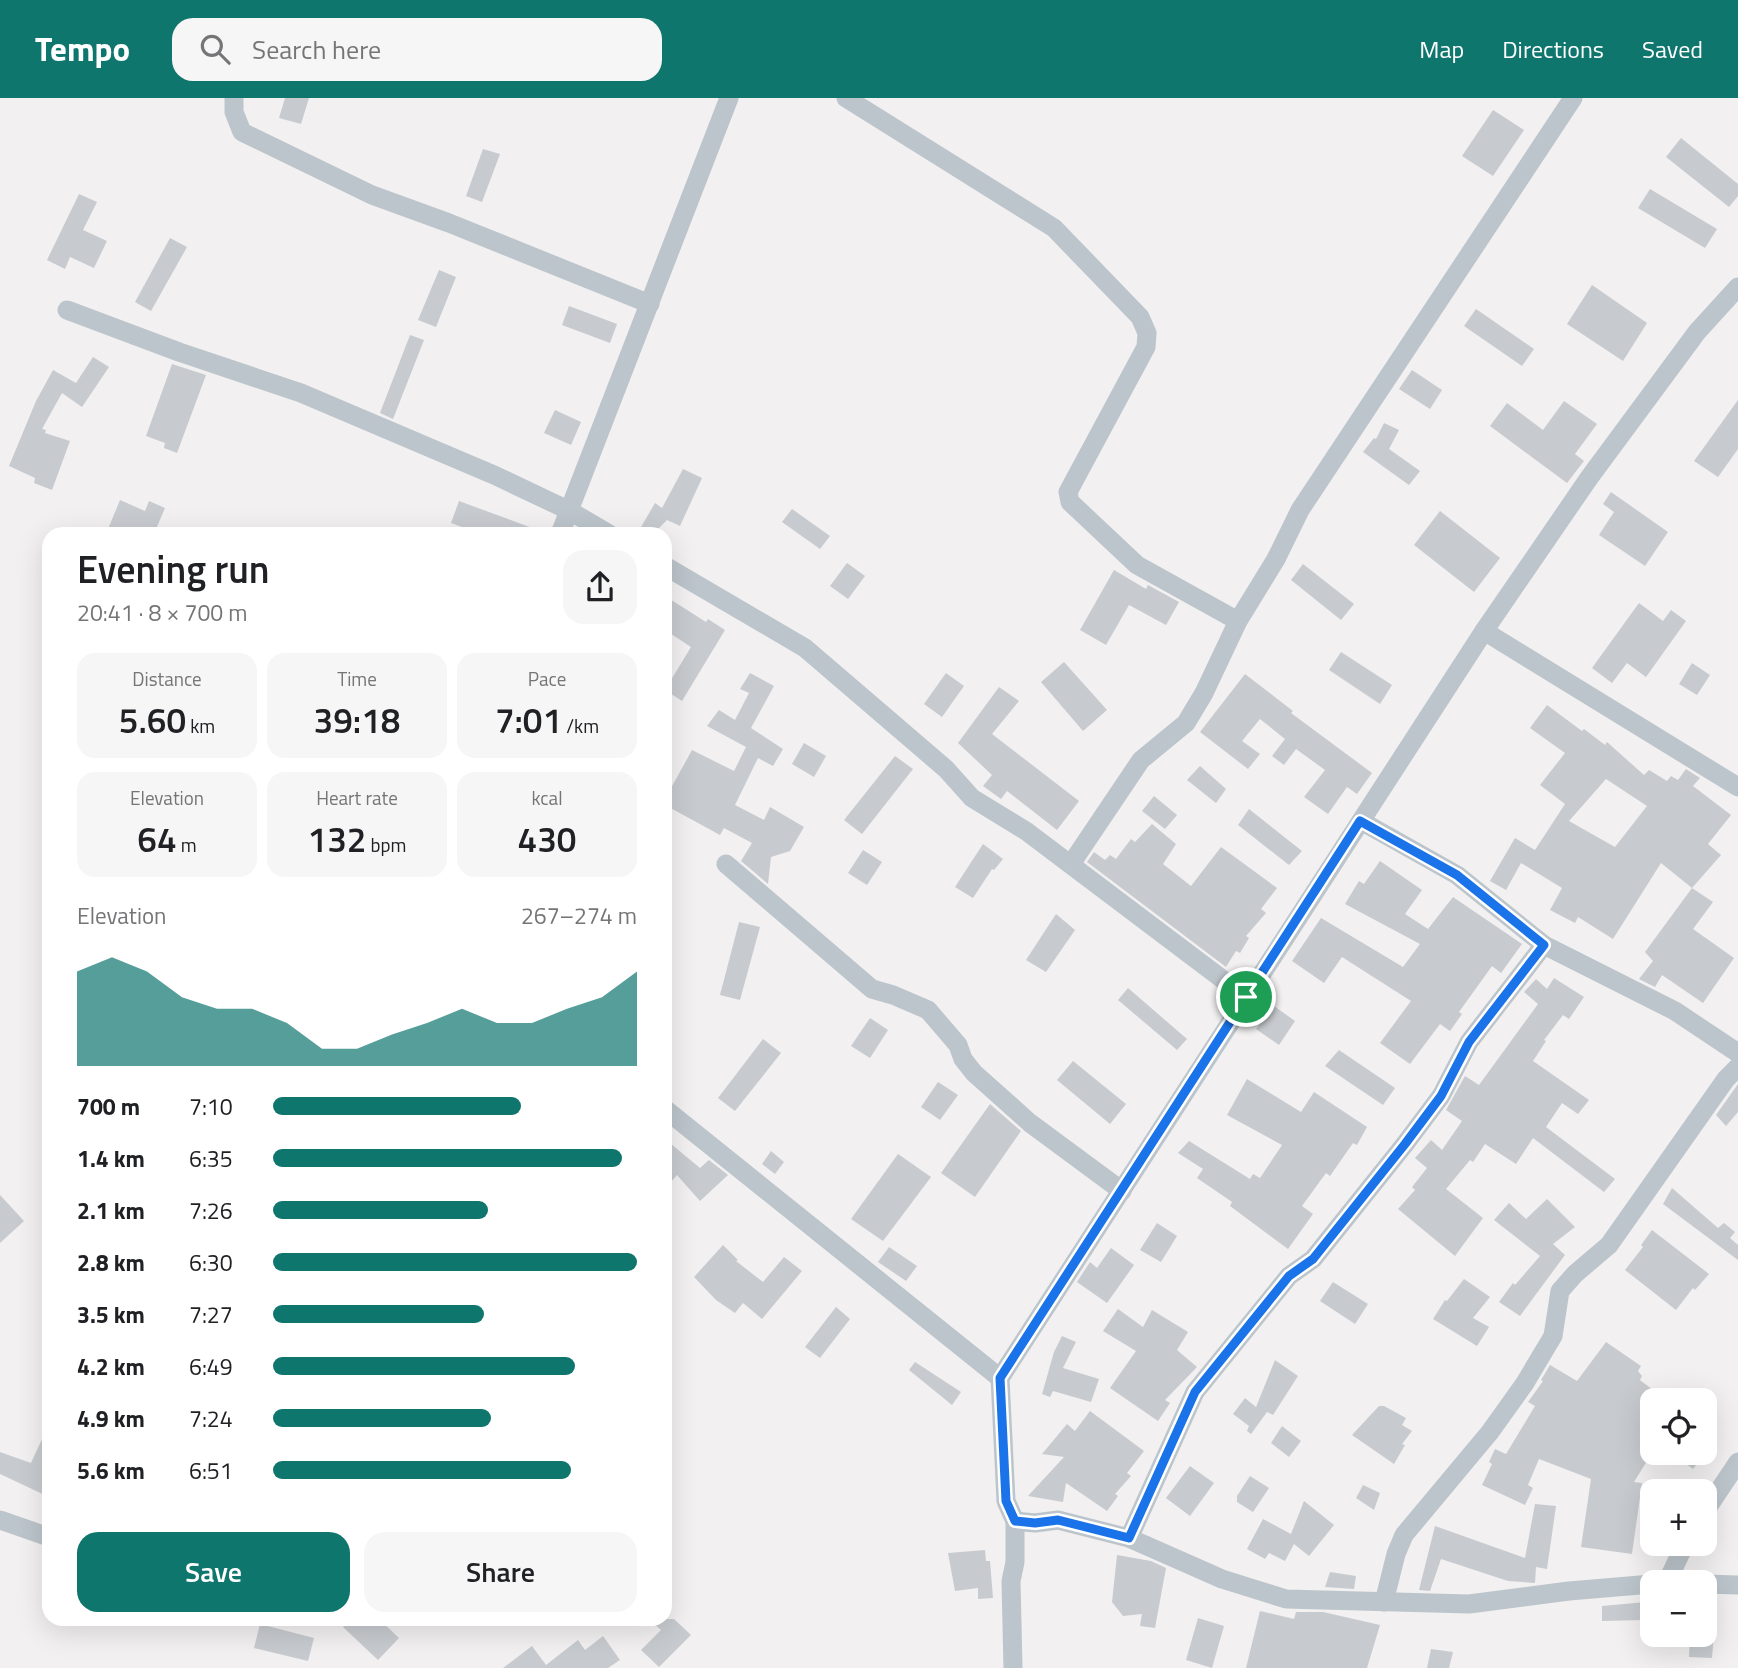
<!DOCTYPE html>
<html lang="en">
<head>
<meta charset="utf-8">
<style>
	:root { --surface:#fff; --page:#f6f6f6; --text:#202124; --muted:#757577; --accent:#0f766e }
	body { margin:0; font-family:"Titillium Web",sans-serif; background:var(--page); color:var(--text); height:100vh; display:flex; flex-direction:column; font-size:26px; white-space:nowrap }
	* { box-sizing:border-box; margin:0 }
	p { font-size:23px; color:var(--muted) }
	.icon { flex:none; width:38px; height:38px; fill:none; stroke:currentColor; stroke-width:2; stroke-linecap:round; stroke-linejoin:round }
	.map { position:relative; flex:1; overflow:hidden }
	.sheet { position:absolute; left:42px; top:429px; width:630px; height:1099px; display:flex; flex-direction:column; background:var(--surface); border-radius:21px; box-shadow:0 7px 28px #0002 }
	.sheet>* { flex:none }
	.controls { position:absolute; left:1640px; top:1290px; display:grid; gap:14px }
	.controls a { display:grid; place-items:center; width:77px; height:77px; border-radius:14px; background:var(--surface); box-shadow:0 7px 28px #0002; font-size:35px }
	.pin { position:absolute; display:grid; place-items:center; width:60px; height:60px; color:#fff; margin:-30px; border:4px solid #fff; border-radius:50%; box-shadow:0 2px 7px #0007 }
	.round { display:grid; place-items:center; flex:none; width:74px; height:74px; border-radius:21px; background:var(--page) }
	.overview { display:flex; align-items:center; justify-content:space-between; height:119px; padding:0 35px }
	h1 { font-size:38px; font-weight:600; line-height:52px }
	.stats { display:grid; grid-template-columns:repeat(3,1fr); gap:10px; height:119px; padding:7px 35px }
	.stats div { display:grid; align-content:center; border-radius:18px; background:var(--page); text-align:center }
	.stats b { font-size:35px; font-weight:600 }
	.stats small { font-size:19px; font-weight:400 }
	.stats p { font-size:19px }
	.chart { height:196px; padding:14px 35px }
	.chart p { display:flex; justify-content:space-between }
	.chart svg { width:100%; height:126px; margin-top:7px; fill:var(--accent); opacity:.7 }
	.button { display:flex; gap:14px; margin-top:auto; padding:14px 35px }
	.button a { flex:1; height:80px; border-radius:21px; background:var(--accent); color:#fff; font-size:28px; font-weight:600; line-height:80px; text-align:center }
	.button a+a { background:var(--page); color:var(--text) }
	ul { padding:0 35px; list-style:none; font-size:23px }
	li { display:grid; grid-template-columns:112px 84px 1fr; align-items:center; height:52px }
	li i { height:18px; border-radius:9px; background:var(--accent) }
	header { display:flex; align-items:center; gap:42px; box-sizing:border-box; height:98px; padding:0 35px; background:var(--accent); color:#fff }
	header strong { font-size:33px }
	nav { display:flex; gap:38px; margin-inline-start:auto; font-size:24px }
	.search { width:490px; height:63px; background:var(--page); display:flex; align-items:center; gap:18px; box-sizing:border-box; padding:0 24px; border-radius:21px; color:var(--muted); font-size:26px }
	.map>svg:first-child { display:block }
</style>
</head>
<body>
<header>
<strong>Tempo</strong>
<div class="search"><svg class="icon" aria-label="search" viewBox="0 0 24 24"><circle cx="10" cy="10" r="6"/><path d="M15 15l6 6"/></svg>Search here</div>
<nav><a>Map</a><a>Directions</a><a>Saved</a></nav>
</header>
<div class="map">
<svg width="1738" height="1570" viewBox="0 0 1738 1570">
	<rect width="100%" height="100%" fill="#f2f0f0"/>
	<g fill="#c7cbcf" fill-rule="evenodd">
		<path d="M285 0H309L301 26 279 20Z"/>
		<path d="M1493 12 1524 32 1493 78 1462 58Z"/>
		<path d="M1681 40 1738 86V98L1729 109 1666 59Z"/>
		<path d="M483 51 500 56 482 104 466 98Z"/>
		<path d="M1650 91 1717 131 1705 150 1638 110Z"/>
		<path d="M79 96 97 104 83 132 107 143 94 170 70 159 65 171 47 162Z"/>
		<path d="M170 140 187 149 151 213 135 204Z"/>
		<path d="M439 172 456 179 436 229 418 222Z"/>
		<path d="M1592 187 1647 225 1623 263 1567 226Z"/>
		<path d="M569 208 617 226 610 245 562 227Z"/>
		<path d="M1476 211 1534 251 1522 268 1464 228Z"/>
		<path d="M410 237 424 242 393 321 380 315Z"/>
		<path d="M93 259 109 269 82 309 62 295 42 331 46 332 45 335 70 343 52 392 34 385 35 380 9 368 36 303 53 272 76 285Z"/>
		<path d="M172 266 206 277 177 355 164 350 165 345 146 338Z"/>
		<path d="M1412 272 1442 292 1430 311 1399 291Z"/>
		<path d="M1738 302V351L1718 379 1694 363Z"/>
		<path d="M1564 303 1597 326 1575 356 1584 363 1567 385 1490 328 1507 305 1543 332Z"/>
		<path d="M555 312 581 324 571 347 544 335Z"/>
		<path d="M1384 325 1399 332 1389 351 1420 373 1409 387 1363 354 1374 340 1376 341Z"/>
		<path d="M683 371 702 380 680 428 667 422 653 436H637L655 405 662 410Z"/>
		<path d="M1611 394 1668 434 1645 468 1599 437 1614 414 1603 406Z"/>
		<path d="M120 402 145 413 149 403 165 410 154 436H106Z"/>
		<path d="M459 403 543 434V436H481L451 425Z"/>
		<path d="M792 411 830 438 820 451 782 424Z"/>
		<path d="M1440 413 1500 460 1474 494 1414 447Z"/>
		<path d="M847 465 865 478 848 501 830 488Z"/>
		<path d="M1303 466 1354 506 1341 522 1291 482Z"/>
		<path d="M1114 472 1146 491 1148 487 1179 504 1166 527 1129 507 1106 547 1080 532Z"/>
		<path d="M665 498 706 524 708 521 725 532 682 603 665 592 691 549 665 532Z"/>
		<path d="M1639 505 1663 523 1671 512 1686 523 1646 579 1627 565 1612 585 1592 570Z"/>
		<path d="M1341 554 1392 587 1380 606 1329 572Z"/>
		<path d="M1064 564 1107 612 1083 633 1041 584Z"/>
		<path d="M1692 565 1710 577 1697 597 1679 586Z"/>
		<path d="M750 575 774 588 751 630 783 651 773 668 758 660 735 707 764 722 770 709 804 729 790 753 771 759 768 786 741 763 752 745 724 730 720 737 665 707V701L692 652 734 673 746 649 707 628 719 612 735 622 749 595 740 591Z"/>
		<path d="M946 575 964 588 942 619 924 606Z"/>
		<path d="M1245 576 1293 613 1291 615 1372 675 1357 696 1347 689 1328 716 1304 699 1325 672 1296 651 1284 667 1272 658 1285 641 1260 621 1242 643 1260 656 1248 671 1200 634Z"/>
		<path d="M999 589 1019 603 992 636 1079 703 1057 732 1007 693 1001 701 983 688 992 677 958 645Z"/>
		<path d="M1547 607 1582 633 1584 631 1605 647 1607 644 1644 677 1649 672 1667 683 1671 678 1678 682 1686 671 1700 680 1693 688 1731 717 1708 746 1721 757 1692 790 1661 765 1613 841 1578 819 1575 825 1550 812 1562 790 1521 765 1506 792 1490 783 1515 740 1535 752 1565 706 1540 687 1565 655 1530 630ZM1606 681 1647 708 1615 749 1569 723Z"/>
		<path d="M804 645 826 658 814 679 792 666Z"/>
		<path d="M895 658 913 671 862 736 844 722Z"/>
		<path d="M1200 668 1226 691 1216 705 1187 682Z"/>
		<path d="M1154 698 1177 717 1165 731 1142 713Z"/>
		<path d="M1249 711 1302 753 1289 767 1238 727Z"/>
		<path d="M1152 726 1176 746 1163 766 1191 788 1221 749 1277 790 1261 811 1266 815 1246 838 1249 840 1240 855 1236 853 1226 869 1087 764 1094 754 1105 762 1110 757 1116 761 1131 741 1135 744Z"/>
		<path d="M983 746 1003 761 994 772 992 771 973 800 955 789Z"/>
		<path d="M863 752 882 764 867 787 848 775Z"/>
		<path d="M1380 763 1422 792 1405 816 1428 831 1453 799 1522 846 1501 875 1492 868 1459 914 1462 916 1450 933 1440 926 1410 966 1380 945 1411 903 1342 859 1324 885 1292 863 1321 820 1403 869 1420 846 1345 806 1359 783 1364 786Z"/>
		<path d="M1692 790 1713 804 1693 831 1734 860 1703 905 1662 877 1655 889 1639 881 1653 863 1645 854Z"/>
		<path d="M1056 816 1075 832 1046 874 1026 862Z"/>
		<path d="M739 824 760 829 740 902 720 897Z"/>
		<path d="M1554 880 1584 899 1569 921 1563 917 1544 942 1546 943 1533 963 1589 1002 1578 1016 1562 1005 1546 1029 1615 1081 1604 1094 1533 1040 1516 1066 1485 1046 1473 1064 1470 1062 1446 1091 1483 1120 1455 1158 1398 1111 1415 1092 1412 1089 1427 1070 1415 1060 1431 1042 1442 1052 1462 1023 1446 1012 1465 978 1479 987 1538 906 1524 894 1536 881 1547 891Z"/>
		<path d="M1128 890 1187 941 1177 952 1118 902Z"/>
		<path d="M1274 908 1295 923 1279 947 1256 931Z"/>
		<path d="M870 920 888 932 870 960 851 948Z"/>
		<path d="M763 941 781 955 735 1013 718 1000Z"/>
		<path d="M1339 952 1395 990 1383 1007 1325 968Z"/>
		<path d="M1073 963 1126 1006 1110 1026 1057 982Z"/>
		<path d="M1247 981 1301 1014 1314 994 1367 1029 1357 1047 1353 1045 1330 1078 1326 1075 1302 1108 1313 1116 1288 1151 1230 1108 1232 1104 1197 1080 1203 1071 1178 1055 1189 1043 1250 1081 1253 1076 1260 1080 1282 1047 1227 1017Z"/>
		<path d="M938 984 958 997 940 1022 921 1009Z"/>
		<path d="M1738 986V1014L1726 1028 1716 1017Z"/>
		<path d="M990 1006 1021 1033 975 1099 941 1075Z"/>
		<path d="M665 1041 700 1070 709 1062 728 1077 700 1103 677 1077 665 1091Z"/>
		<path d="M771 1053 784 1064 775 1076 762 1066Z"/>
		<path d="M898 1056 931 1079 883 1143 851 1121Z"/>
		<path d="M1672 1090 1718 1130 1724 1125 1735 1134 1730 1140 1738 1147V1162L1663 1106Z"/>
		<path d="M0 1097 24 1123 0 1145Z"/>
		<path d="M1547 1101 1575 1129 1553 1146 1565 1157 1520 1218 1499 1204 1513 1185 1515 1187 1540 1158 1494 1122 1509 1105 1526 1121Z"/>
		<path d="M1157 1125 1177 1138 1161 1164 1140 1152Z"/>
		<path d="M1652 1132 1709 1176 1695 1192 1693 1190 1676 1212 1625 1172 1643 1149 1641 1147Z"/>
		<path d="M723 1147 738 1162 736 1163 763 1184 784 1159 802 1173 762 1221 743 1205 735 1215 716 1202 694 1179Z"/>
		<path d="M889 1149 917 1168 906 1183 878 1164Z"/>
		<path d="M1111 1150 1134 1167 1107 1205 1077 1184 1090 1164 1097 1170Z"/>
		<path d="M1464 1181 1490 1199 1473 1220 1489 1229 1477 1248 1433 1221 1445 1202 1447 1203Z"/>
		<path d="M1333 1184 1368 1206 1355 1226 1320 1203Z"/>
		<path d="M836 1209 850 1221 820 1260 805 1249Z"/>
		<path d="M1118 1211 1143 1229 1152 1212 1188 1234 1177 1252 1197 1269 1165 1302 1170 1305 1158 1323 1110 1290 1136 1253 1103 1233Z"/>
		<path d="M1062 1238 1076 1244 1063 1270 1099 1281 1091 1304 1053 1293 1050 1299 1042 1296 1054 1254Z"/>
		<path d="M1606 1244 1641 1268 1638 1273 1642 1278 1640 1282 1666 1302H1652V1355L1634 1384 1642 1385 1632 1456 1581 1449 1591 1381 1539 1361 1528 1387 1533 1390 1525 1407 1482 1387 1492 1366 1489 1364 1495 1351 1506 1356 1535 1308 1528 1304 1543 1283 1541 1282 1550 1267 1577 1283Z"/>
		<path d="M1275 1262 1298 1278 1273 1317 1267 1314 1251 1336 1247 1333 1249 1328 1233 1316 1245 1300 1256 1309Z"/>
		<path d="M915 1264 961 1294 952 1307 909 1272Z"/>
		<path d="M1379 1308H1384L1406 1320 1402 1327 1412 1333 1402 1346 1405 1347 1394 1366 1352 1337Z"/>
		<path d="M1090 1313 1144 1353 1127 1375 1131 1378 1115 1396 1118 1398 1107 1413 1066 1385 1063 1404 1028 1398 1064 1359 1042 1356 1067 1326 1075 1333Z"/>
		<path d="M49 1326V1399L0 1376V1354L31 1365Z"/>
		<path d="M1282 1328 1301 1343 1289 1359 1271 1345Z"/>
		<path d="M1670 1354H1706L1693 1371Z"/>
		<path d="M1190 1368 1214 1385 1190 1418 1166 1400Z"/>
		<path d="M1250 1378 1269 1390 1253 1414 1237 1404V1398Z"/>
		<path d="M1363 1387 1380 1395 1374 1412 1356 1400Z"/>
		<path d="M1304 1403 1334 1427 1309 1458 1294 1446 1285 1463 1269 1455 1265 1461 1247 1451 1263 1421 1291 1436Z"/>
		<path d="M1535 1406 1556 1408 1547 1471 1536 1469 1535 1485 1508 1483 1441 1461 1430 1493 1419 1492 1435 1428 1525 1460Z"/>
		<path d="M985 1452 986 1463H990L993 1500 978 1501V1490L955 1493 948 1455Z"/>
		<path d="M1117 1457 1151 1463 1166 1470 1155 1530 1140 1528 1142 1516 1123 1518 1112 1504Z"/>
		<path d="M1330 1474 1356 1478 1354 1491 1325 1489Z"/>
		<path d="M1646 1504 1645 1522 1602 1523V1508Z"/>
		<path d="M1260 1513 1294 1521 1296 1514H1323L1380 1527 1367 1570H1246Z"/>
		<path d="M1198 1520 1224 1528 1212 1570 1186 1562Z"/>
		<path d="M351 1521H379L399 1540 378 1562 343 1529Z"/>
		<path d="M649 1521H674L691 1537 659 1569 641 1552 661 1532Z"/>
		<path d="M260 1526 314 1540 308 1563 254 1550Z"/>
		<path d="M1690 1536H1714L1712 1560 1689 1559Z"/>
		<path d="M603 1538 620 1562 608 1570H503L532 1548 546 1567 578 1542 585 1552Z"/>
		<path d="M1431 1551 1453 1554 1449 1570H1427Z"/>
	</g>
	<g fill="none" stroke-linecap="round" stroke-linejoin="round">
		<g stroke="#bcc5cb" stroke-width="19">
			<path d="M234 0V14L242 34 372 97 449 125 650 206"/>
			<path d="M846 0 1054 130 1140 219 1147 235 1146 249 1068 394 1070 404 1137 467 1238 523"/>
			<path d="M67 212 179 254 301 295 494 377 570 413 609 436"/>
			<path d="M560 436 729 0"/>
			<path d="M665 468 805 550 946 671 972 700 1026 733 1246 899"/>
			<path d="M1484 533 1738 689"/>
			<path d="M1361 723 1457 777 1544 847 1675 913 1738 955"/>
			<path d="M726 766 872 891 893 897 928 912 958 947 963 961 974 975 1030 1025 1122 1093"/>
			<path d="M1071 766 1141 662 1186 625 1204 595 1238 523 1276 461 1300 412 1573 0"/>
			<path d="M665 1011 1000 1280"/>
			<path d="M1704 1415 1738 1364"/>
			<path d="M0 1422 49 1439"/>
			<path d="M1015 1423 1006 1403 1000 1280 1484 533 1589 380 1697 234 1738 189"/>
			<path d="M1129 1440 1195 1294 1289 1178 1313 1161 1405 1046 1441 998 1469 944 1544 847"/>
			<path d="M1667 1484 1685 1446"/>
			<path d="M1704 1486 1738 1487"/>
			<path d="M1384 1504 1396 1456 1404 1437 1490 1334 1525 1285 1553 1238 1560 1193 1575 1176 1609 1147 1726 981 1738 969"/>
			<path d="M1013 1570 1011 1483 1015 1464V1423L1035 1425 1058 1422 1129 1440 1222 1481 1286 1501 1469 1506 1569 1493 1652 1486"/>
		</g>
	</g>
	<g fill="none" stroke-linecap="round" stroke-linejoin="round">
		<g stroke="#fff" stroke-width="14">
			<path id="route" d="M1360 723 1457 777 1544 847 1469 944 1441 998 1405 1046 1313 1161 1289 1178 1195 1294 1129 1440 1058 1422 1035 1425 1015 1423 1006 1403 1000 1280Z"/>
		</g>
		<use href="#route" stroke="#1a73e8" stroke-width="9"/>
	</g>
</svg>
<div class="controls">
<a><svg class="icon" aria-label="locate" viewBox="0 0 24 24"><circle cx="12" cy="12" r="6"/><path d="M12 2v4M12 18v4M2 12h4M18 12h4"/></svg></a>
<a>+</a>
<a>−</a>
</div>
<div class="pin" style="left:1246px;top:899px;background:#1e9e55"><svg class="icon" aria-label="arrive" viewBox="0 0 24 24"><path d="M6 21V4h12l-3 4 3 4H6"/></svg></div>
<section class="sheet">
<div class="overview"><div><h1>Evening run</h1><p>20:41 · 8 × 700 m</p></div><a class="round"><svg class="icon" aria-label="share" viewBox="0 0 24 24"><path d="M12 15V3M7 8l5-5 5 5M5 13v7h14v-7"/></svg></a></div>
<div class="stats">
<div><p>Distance</p><b>5.60<small> km</small></b></div>
<div><p>Time</p><b>39:18</b></div>
<div><p>Pace</p><b>7:01<small> /km</small></b></div>
</div>
<div class="stats">
<div><p>Elevation</p><b>64<small> m</small></b></div>
<div><p>Heart rate</p><b>132<small> bpm</small></b></div>
<div><p>kcal</p><b>430</b></div>
</div>
<div class="chart"><p><span>Elevation</span>267–274 m</p>
<svg viewBox="0 0 160 44" preserveAspectRatio="none"><path d="M0 44V11L10 6L20 11L30 20L40 24L50 24L60 29L70 38L80 38L90 33L100 29L110 24L120 29L130 29L140 24L150 20L160 11V44z"/></svg>
</div>
<ul>
<li><b>700 m</b>7:10<i style="width:68%"></i></li>
<li><b>1.4 km</b>6:35<i style="width:96%"></i></li>
<li><b>2.1 km</b>7:26<i style="width:59%"></i></li>
<li><b>2.8 km</b>6:30<i style="width:100%"></i></li>
<li><b>3.5 km</b>7:27<i style="width:58%"></i></li>
<li><b>4.2 km</b>6:49<i style="width:83%"></i></li>
<li><b>4.9 km</b>7:24<i style="width:60%"></i></li>
<li><b>5.6 km</b>6:51<i style="width:82%"></i></li>
</ul>
<div class="button"><a>Save</a><a>Share</a></div>
</section>
</div>
</body>
</html>
